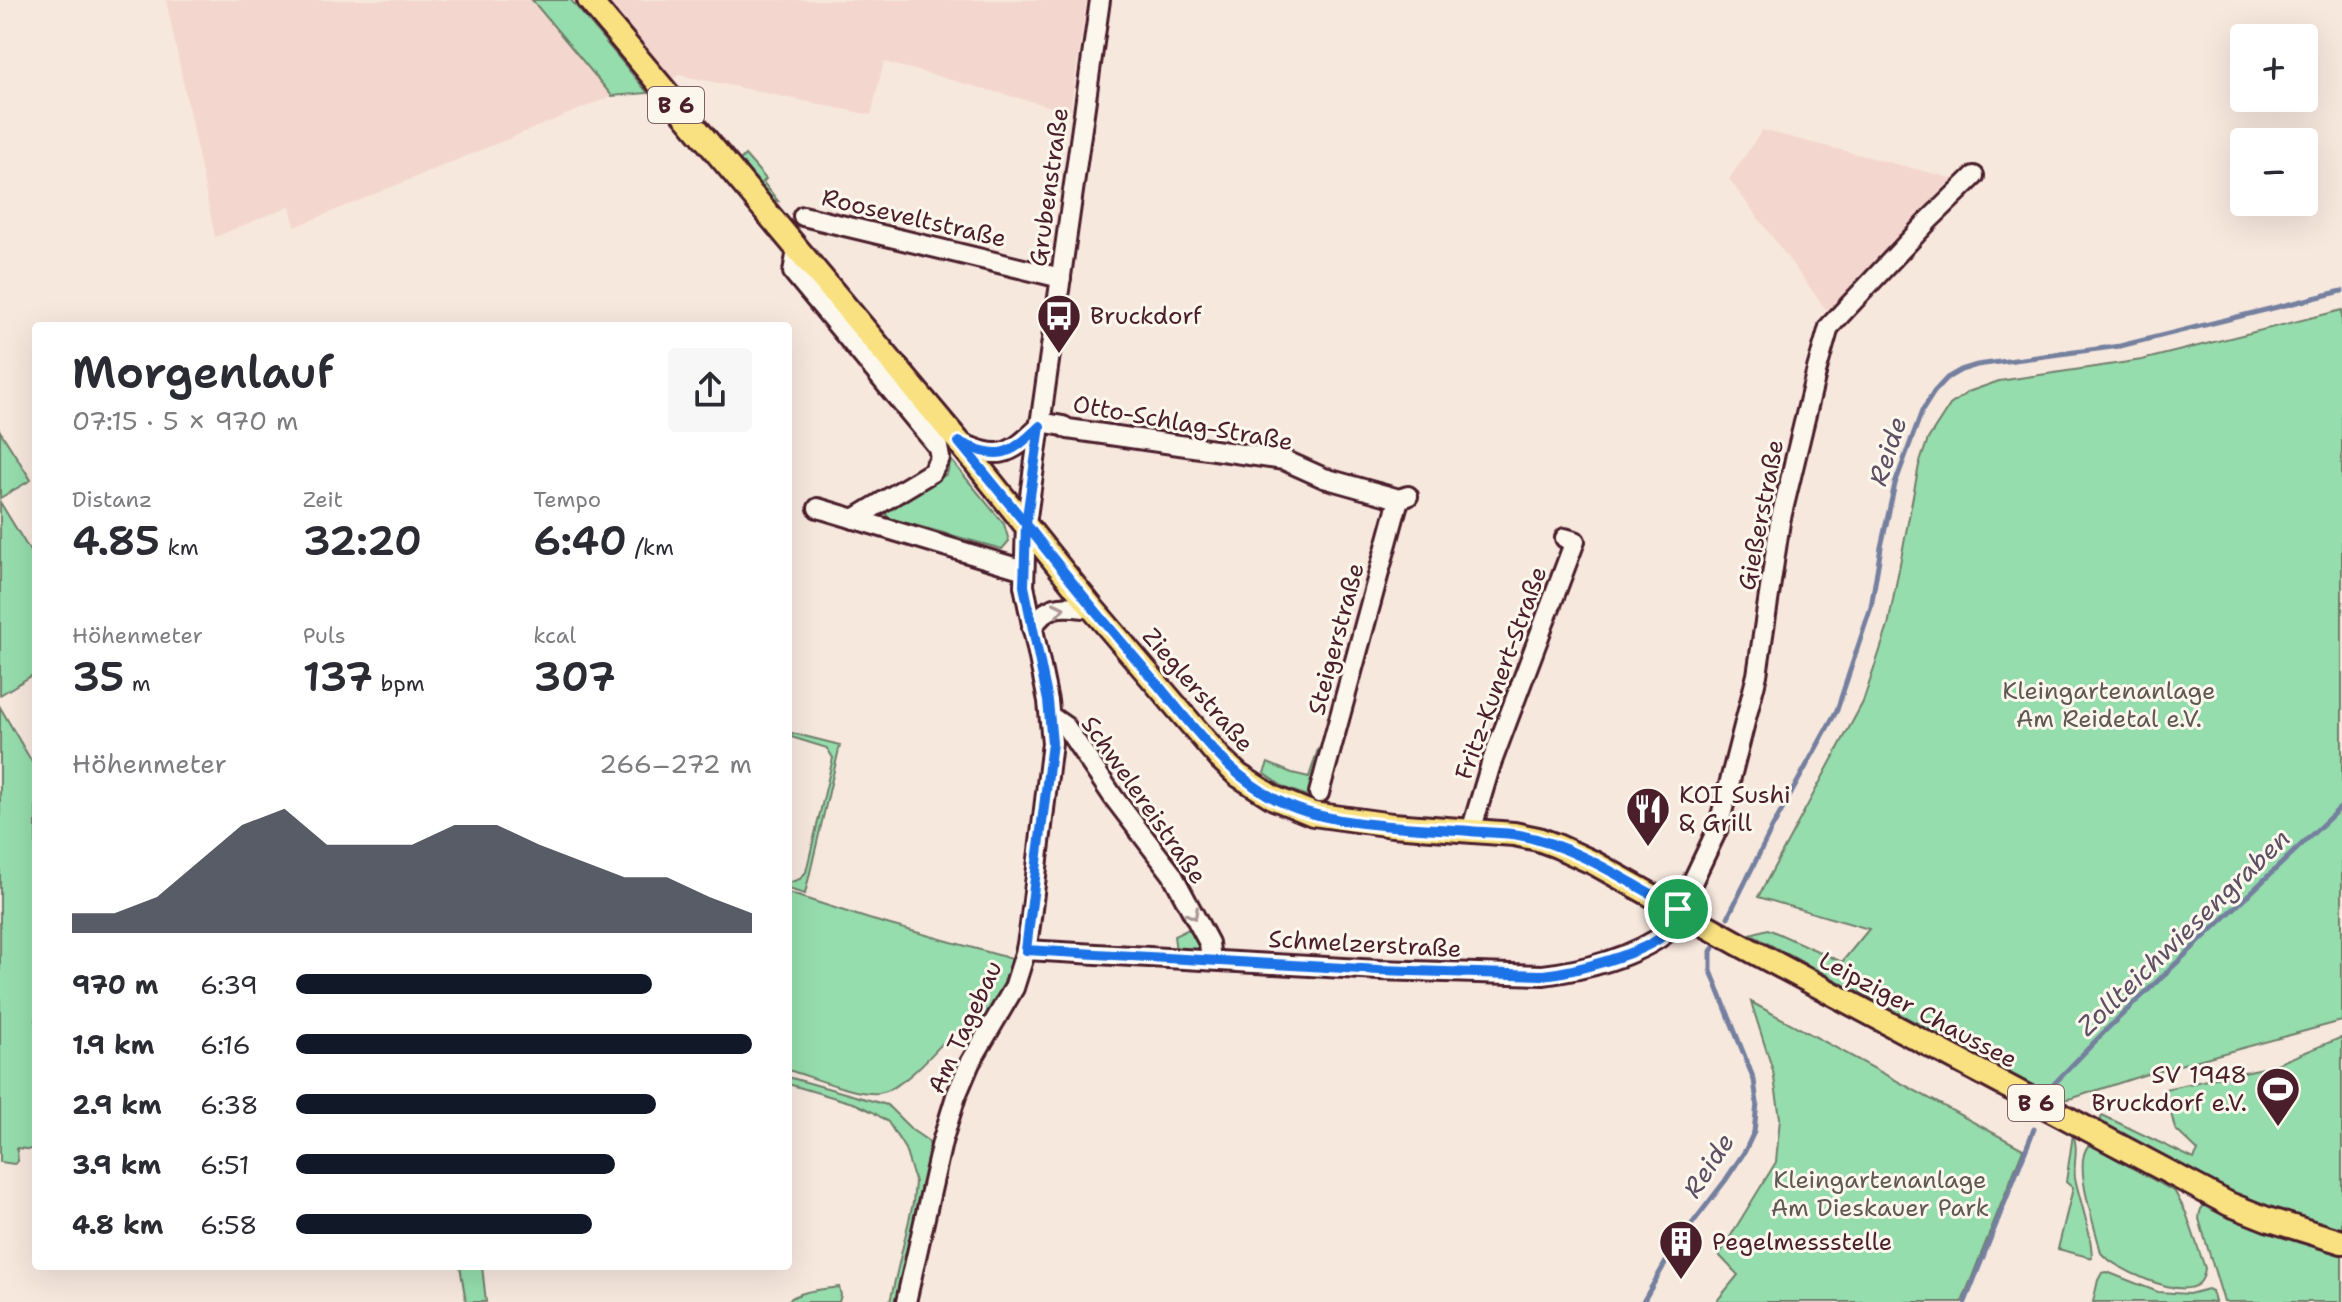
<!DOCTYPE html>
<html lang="de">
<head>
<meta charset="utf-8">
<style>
	:root { --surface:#fff; --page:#f7f7f7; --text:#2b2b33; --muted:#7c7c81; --accent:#111827 }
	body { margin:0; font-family:"Shantell Sans",sans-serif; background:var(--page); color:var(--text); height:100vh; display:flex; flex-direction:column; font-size:30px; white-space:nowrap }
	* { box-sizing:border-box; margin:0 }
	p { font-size:26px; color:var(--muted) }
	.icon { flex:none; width:44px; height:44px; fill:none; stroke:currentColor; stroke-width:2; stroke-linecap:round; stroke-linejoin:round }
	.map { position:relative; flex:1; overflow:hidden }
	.drawer { position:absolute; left:32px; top:322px; width:760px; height:948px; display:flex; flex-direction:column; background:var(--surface); border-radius:8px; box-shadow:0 8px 32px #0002 }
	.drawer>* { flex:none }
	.controls { position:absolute; left:2230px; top:24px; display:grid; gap:16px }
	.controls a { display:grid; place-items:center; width:88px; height:88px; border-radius:8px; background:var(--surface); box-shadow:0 8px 32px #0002; font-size:40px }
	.pin { position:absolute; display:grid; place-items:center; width:68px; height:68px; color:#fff; margin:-34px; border:4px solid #fff; border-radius:50%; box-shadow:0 2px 8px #0007 }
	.round { display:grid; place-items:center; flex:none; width:84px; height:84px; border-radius:8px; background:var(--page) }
	.summary { display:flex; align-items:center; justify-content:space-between; height:136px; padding:0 40px }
	h1 { font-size:44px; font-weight:600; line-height:60px }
	.figures { display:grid; grid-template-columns:repeat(3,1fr); gap:12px; height:136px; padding:8px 40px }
	.figures div { display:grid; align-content:center }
	.figures b { font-size:40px; font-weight:600 }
	.figures small { font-size:22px; font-weight:400 }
	.figures p { font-size:22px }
	.chart { height:224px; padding:16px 40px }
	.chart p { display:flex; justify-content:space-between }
	.chart svg { width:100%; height:144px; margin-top:8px; fill:var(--accent); opacity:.7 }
	ul { padding:0 40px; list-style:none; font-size:26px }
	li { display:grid; grid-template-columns:128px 96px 1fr; align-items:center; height:60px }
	li i { height:20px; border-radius:10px; background:var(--accent) }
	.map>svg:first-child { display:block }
</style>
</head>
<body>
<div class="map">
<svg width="2342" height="1302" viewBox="0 0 2342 1302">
	<rect width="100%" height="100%" fill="#f7e8de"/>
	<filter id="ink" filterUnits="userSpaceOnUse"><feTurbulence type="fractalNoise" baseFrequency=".0125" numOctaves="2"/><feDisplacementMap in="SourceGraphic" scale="16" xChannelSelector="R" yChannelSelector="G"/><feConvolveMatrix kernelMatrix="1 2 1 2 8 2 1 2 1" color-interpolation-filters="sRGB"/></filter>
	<g filter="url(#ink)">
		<g fill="#f3d7ce">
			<path d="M166 0H532L612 96 295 227 290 206 215 237Z"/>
			<path d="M608 0H1087L1070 112 884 62 871 115 679 75 673 79Z"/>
			<path d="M1762 130 1959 180 1828 312 1729 179Z"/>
		</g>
		<g fill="#95ddac" stroke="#707e6c" stroke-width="2">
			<path d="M532 0H571L648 93 612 96Z"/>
			<path d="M745 155 766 179 763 182 778 201 773 200 740 160Z"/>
			<path d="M2342 310V1021L2150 1073 2073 1098 2061 1100 1750 934 1768 929 1842 962 1869 929 1758 897 1863 702 1888 626 1919 465 1928 439 1950 405 1968 392 1999 381 2142 360Z"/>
			<path d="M0 431 31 480 0 498Z"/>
			<path d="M951 460 1004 524 1009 541 1002 549 889 518 886 514 889 507 947 474Z"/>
			<path d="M0 502 36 561V673L0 695Z"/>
			<path d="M0 707 36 769V1150L17 1148 18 1161 14 1164 0 1162Z"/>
			<path d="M788 732 840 745 805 894 788 889V883L800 879 806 872 833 758 827 748 788 736Z"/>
			<path d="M1318 749 1323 751 1311 793 1308 796 1285 788 1264 773 1268 763 1292 773 1309 777Z"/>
			<path d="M788 893 869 919 1016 960C1010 978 990 1030 970 1035 964 1037 958 1034 951 1034 934 1052 903 1089 879 1093 857 1096 810 1076 788 1070Z"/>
			<path d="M1191 928 1202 942 1200 951H1176L1174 936Z"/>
			<path d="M1751 1002 2023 1149 1962 1302H1716L1738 1275 1719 1255 1776 1162 1780 1118 1773 1071Z"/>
			<path d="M2340 1038H2342V1232L2265 1208 2219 1188 2100 1123 2102 1115 2194 1159 2198 1151 2175 1129 2165 1089 2272 1066Z"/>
			<path d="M788 1077 887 1105 912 1130 928 1141 932 1150 900 1302H890L913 1203 915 1182 905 1149 888 1122 873 1112 856 1104 788 1084Z"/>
			<path d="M2073 1134C2079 1149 2073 1162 2075 1178 2081 1205 2091 1230 2092 1258L2058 1249 2073 1188 2066 1182Z"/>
			<path d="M2091 1145 2175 1192 2186 1213 2205 1268C2204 1275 2203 1281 2197 1285 2177 1298 2114 1268 2101 1253 2096 1228 2072 1165 2088 1146Z"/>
			<path d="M2209 1204 2342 1249V1302H2224L2199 1219C2200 1211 2200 1206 2209 1204Z"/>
			<path d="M460 1266H482L486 1302H466Z"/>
			<path d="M2107 1272 2158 1292 2189 1294 2208 1289 2212 1291 2215 1302H2093L2098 1280 2102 1273Z"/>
			<path d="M839 1287 841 1295 839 1302H786C800 1290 821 1290 839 1287Z"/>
		</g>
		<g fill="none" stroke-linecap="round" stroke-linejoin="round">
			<g stroke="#75809f" stroke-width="5">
				<path d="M1728 917 1771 830 1837 710 1871 607 1881 547 1895 484 1922 411 1934 392 1947 378 1961 370 1977 365 2120 346 2342 291"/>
				<path d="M2051 1087 2107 1029 2342 806"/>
				<path d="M1643 1302 1675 1246 1725 1181 1745 1151 1754 1132 1757 1103 1754 1080 1711 971V951L1714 947"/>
				<path d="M1965 1302 2034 1129"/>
			</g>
			<g stroke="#4a1f2b" stroke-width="24">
				<g id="minor">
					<path d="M803 216 1061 278"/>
					<path d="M797 250 793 272 938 447 940 458 932 472 854 519"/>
					<path d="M1040 422 1063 426 1068 429 1284 460 1324 478 1399 499 1408 496"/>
					<path d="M959 442C999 460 1008 457 1040 426"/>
					<path d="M818 508 1024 570"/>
					<path d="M1032 628C1049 601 1064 606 1093 609"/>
					<path d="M1050 716 1066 727 1114 798 1172 874 1209 943 1211 960"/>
					<path d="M1319 793 1399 499"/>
					<path d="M1471 831 1491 764 1575 541 1565 538"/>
					<path d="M1026 950 1379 970 1543 975C1585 970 1635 957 1669 931L1718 828 1757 675 1780 522 1817 369 1829 327 1929 220 1974 176"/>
					<path d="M906 1302 942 1142 956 1096 970 1063 1014 988 1026 950 1030 926 1052 743 1048 701 1024 586 1026 524 1100 0"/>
				</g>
			</g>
			<g stroke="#4a1f2b" stroke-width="28">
				<path id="major" d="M589 0 959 442 1093 609 1220 758 1238 775 1274 798 1313 814 1392 825 1514 834 1538 839 1557 846 1594 863 1739 944 2229 1204 2267 1219 2342 1242"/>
			</g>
			<use href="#minor" stroke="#fbf7ec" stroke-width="18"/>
			<use href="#major" stroke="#f9e181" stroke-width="22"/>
		</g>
		<defs><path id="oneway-chevron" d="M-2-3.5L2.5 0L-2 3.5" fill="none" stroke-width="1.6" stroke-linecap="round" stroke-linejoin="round" transform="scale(2)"/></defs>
		<g stroke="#ab9695">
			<use href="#oneway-chevron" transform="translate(1059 609) rotate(-12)"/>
			<use href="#oneway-chevron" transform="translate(1193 914) rotate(62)"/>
		</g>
	</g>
	<g fill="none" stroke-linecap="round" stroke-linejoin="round" filter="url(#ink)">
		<g stroke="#fff" stroke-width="16">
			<path id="route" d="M1678 909C1628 882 1576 846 1519 835 1503 832 1486 833 1470 831 1416 827 1340 827 1290 806 1230 781 1194 727 1153 679 1110 629 1067 577 1026 524L1040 426C1008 457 999 460 959 442L1026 524 1024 586 1048 701 1052 743 1026 950 1379 970 1543 975C1572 972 1648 953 1667 932 1673 926 1675 916 1678 909"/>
		</g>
		<use href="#route" stroke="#1a73e8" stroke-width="10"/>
	</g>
	<defs>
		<g id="bus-pin" transform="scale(2.3)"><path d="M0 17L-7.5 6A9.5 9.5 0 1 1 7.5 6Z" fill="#4a1f2b" stroke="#fbf7ec"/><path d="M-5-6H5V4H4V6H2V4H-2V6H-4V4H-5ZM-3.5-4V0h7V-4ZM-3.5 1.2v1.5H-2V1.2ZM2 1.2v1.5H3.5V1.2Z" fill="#fff"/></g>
		<g id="restaurant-pin" transform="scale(2.3)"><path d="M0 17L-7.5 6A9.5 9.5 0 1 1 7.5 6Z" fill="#4a1f2b" stroke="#fbf7ec"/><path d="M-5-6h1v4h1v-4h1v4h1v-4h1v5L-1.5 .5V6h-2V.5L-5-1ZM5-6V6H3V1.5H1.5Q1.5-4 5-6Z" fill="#fff"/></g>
		<g id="stadium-pin" transform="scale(2.3)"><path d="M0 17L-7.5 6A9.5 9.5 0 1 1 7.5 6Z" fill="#4a1f2b" stroke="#fbf7ec"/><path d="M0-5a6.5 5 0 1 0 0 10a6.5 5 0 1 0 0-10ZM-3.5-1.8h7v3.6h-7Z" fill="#fff"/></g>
		<g id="building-pin" transform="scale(2.3)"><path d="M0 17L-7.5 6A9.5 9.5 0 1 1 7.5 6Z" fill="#4a1f2b" stroke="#fbf7ec"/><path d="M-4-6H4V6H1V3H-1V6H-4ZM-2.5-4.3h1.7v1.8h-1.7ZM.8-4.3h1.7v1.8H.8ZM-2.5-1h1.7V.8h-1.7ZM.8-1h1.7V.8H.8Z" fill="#fff"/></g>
	</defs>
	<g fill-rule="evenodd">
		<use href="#bus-pin" x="1059" y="316"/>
		<use href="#restaurant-pin" x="1648" y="809"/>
		<use href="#stadium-pin" x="2278" y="1089"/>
		<use href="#building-pin" x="1681" y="1242"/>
	</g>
	<g text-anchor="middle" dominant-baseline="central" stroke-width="6" stroke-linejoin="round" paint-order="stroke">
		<g fill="#fbf7ec" stroke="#7f6065" stroke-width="2">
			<rect x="648" y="87" width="56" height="36" rx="6"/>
			<rect x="2008" y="1085" width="56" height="36" rx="6"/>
		</g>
		<g font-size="22" font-weight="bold" fill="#4a1f2b">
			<text x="676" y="105">B 6</text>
			<text x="2036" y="1103">B 6</text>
		</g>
		<g font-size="24" fill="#4a1f2b" stroke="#fbf7ec">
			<text transform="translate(1049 187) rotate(-82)">Grubenstraße</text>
			<text transform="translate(914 218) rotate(13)">Rooseveltstraße</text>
			<text transform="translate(1183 423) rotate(10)">Otto-Schlag-Straße</text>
			<text transform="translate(1761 515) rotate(-79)">Gießerstraße</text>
			<text transform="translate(1336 639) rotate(-75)">Steigerstraße</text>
			<text transform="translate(1501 673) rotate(-70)">Fritz-Kunert-Straße</text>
			<text transform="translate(1198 690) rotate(49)">Zieglerstraße</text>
			<text transform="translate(1144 800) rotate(55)">Schwelereistraße</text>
			<text transform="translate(1365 944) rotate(3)">Schmelzerstraße</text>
			<text transform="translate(1918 1010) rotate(28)">Leipziger Chaussee</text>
			<text transform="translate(965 1027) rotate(-65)">Am Tagebau</text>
		</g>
		<g font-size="24" fill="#4a1f2b" stroke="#fbf7ec" text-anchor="start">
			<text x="1090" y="316">Bruckdorf</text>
			<text x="1679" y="795">KOI Sushi<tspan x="1679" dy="28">&amp; Grill</tspan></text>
			<text x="2247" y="1075" text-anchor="end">SV 1948<tspan x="2247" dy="28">Bruckdorf e.V.</tspan></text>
			<text x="1712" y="1242">Pegelmessstelle</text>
		</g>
		<g font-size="24" fill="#605852" stroke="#fbf7ec">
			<text x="2109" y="691">Kleingartenanlage<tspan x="2109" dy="28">Am Reidetal e.V.</tspan></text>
			<text x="1880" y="1180">Kleingartenanlage<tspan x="1880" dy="28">Am Dieskauer Park</tspan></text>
		</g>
		<g font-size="26" font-style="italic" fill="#5f4f65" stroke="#fbf7ec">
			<text transform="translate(1887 451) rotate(-72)">Reide</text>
			<text transform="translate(2183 932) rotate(-44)">Zollteichwiesengraben</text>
			<text transform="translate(1708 1165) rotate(-57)">Reide</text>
		</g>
	</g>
</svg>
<div class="controls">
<a>+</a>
<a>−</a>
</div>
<div class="pin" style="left:1678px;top:909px;background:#1e9e55"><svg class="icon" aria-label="arrive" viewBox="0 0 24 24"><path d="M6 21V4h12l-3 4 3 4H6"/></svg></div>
<section class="drawer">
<div class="summary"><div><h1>Morgenlauf</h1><p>07:15 · 5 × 970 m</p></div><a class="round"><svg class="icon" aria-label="share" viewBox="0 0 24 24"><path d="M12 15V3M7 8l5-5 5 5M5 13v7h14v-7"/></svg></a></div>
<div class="figures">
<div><p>Distanz</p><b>4.85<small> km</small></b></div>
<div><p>Zeit</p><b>32:20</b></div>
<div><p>Tempo</p><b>6:40<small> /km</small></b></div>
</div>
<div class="figures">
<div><p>Höhenmeter</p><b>35<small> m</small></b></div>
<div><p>Puls</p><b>137<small> bpm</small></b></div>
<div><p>kcal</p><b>307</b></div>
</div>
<div class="chart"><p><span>Höhenmeter</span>266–272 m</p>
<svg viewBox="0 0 160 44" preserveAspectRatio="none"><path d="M0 44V38L10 38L20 33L30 22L40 11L50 6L60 17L70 17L80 17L90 11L100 11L110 17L120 22L130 27L140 27L150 33L160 38V44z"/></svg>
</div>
<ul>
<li><b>970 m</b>6:39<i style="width:78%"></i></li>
<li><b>1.9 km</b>6:16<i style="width:100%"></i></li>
<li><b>2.9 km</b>6:38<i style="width:79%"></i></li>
<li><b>3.9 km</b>6:51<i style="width:70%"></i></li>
<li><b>4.8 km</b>6:58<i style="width:65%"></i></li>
</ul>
</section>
</div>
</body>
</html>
